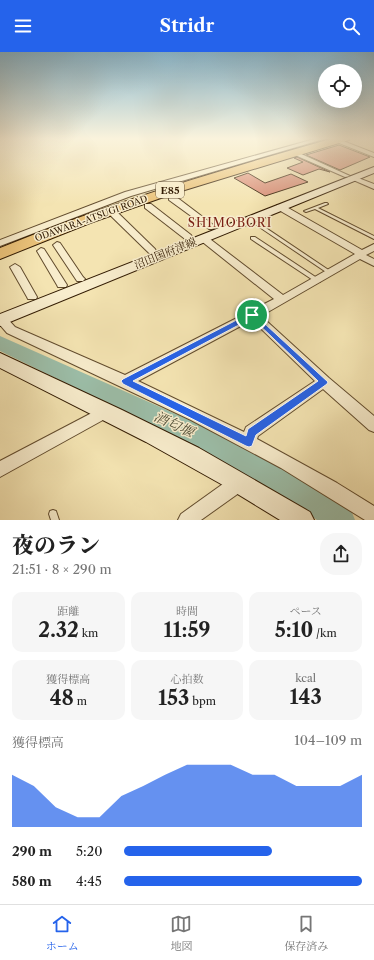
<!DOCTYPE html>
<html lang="ja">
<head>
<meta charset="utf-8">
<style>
	:root { --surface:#fff; --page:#f6f6f6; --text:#222; --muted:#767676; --line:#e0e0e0; --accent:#2563eb }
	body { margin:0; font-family:"Libre Caslon Text","Noto Serif JP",serif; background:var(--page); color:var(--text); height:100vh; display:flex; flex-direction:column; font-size:15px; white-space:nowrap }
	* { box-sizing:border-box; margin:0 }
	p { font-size:13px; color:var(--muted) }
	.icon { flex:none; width:22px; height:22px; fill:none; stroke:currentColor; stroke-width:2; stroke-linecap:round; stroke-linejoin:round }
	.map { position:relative; height:468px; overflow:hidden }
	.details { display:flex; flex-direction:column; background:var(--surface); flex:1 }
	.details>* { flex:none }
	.tools { position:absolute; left:318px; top:12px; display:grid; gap:8px }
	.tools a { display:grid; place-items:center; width:44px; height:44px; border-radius:50%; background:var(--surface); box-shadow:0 4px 16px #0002; font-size:20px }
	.pin { position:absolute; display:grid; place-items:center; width:34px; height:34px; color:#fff; margin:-17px; border:2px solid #fff; border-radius:50%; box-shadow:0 1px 4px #0007 }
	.round { display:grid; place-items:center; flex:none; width:42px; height:42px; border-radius:16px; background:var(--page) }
	.headline { display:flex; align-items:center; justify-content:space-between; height:68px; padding:0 12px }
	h1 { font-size:22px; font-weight:800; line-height:30px }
	.stats { display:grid; grid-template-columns:repeat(3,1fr); gap:6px; height:68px; padding:4px 12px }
	.stats div { display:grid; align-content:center; border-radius:10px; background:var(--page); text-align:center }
	.stats b { font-size:20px; font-weight:800 }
	.stats small { font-size:11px; font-weight:400 }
	.stats p { font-size:11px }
	.chart { height:112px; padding:8px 12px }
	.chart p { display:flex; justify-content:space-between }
	.chart svg { width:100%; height:72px; margin-top:4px; fill:var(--accent); opacity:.7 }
	ul { padding:0 12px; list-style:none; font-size:13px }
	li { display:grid; grid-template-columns:64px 48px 1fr; align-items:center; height:30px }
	li i { height:10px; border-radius:5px; background:var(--accent) }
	header { display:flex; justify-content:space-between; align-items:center; height:52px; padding:0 12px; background:var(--accent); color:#fff; font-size:18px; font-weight:800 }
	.menu { display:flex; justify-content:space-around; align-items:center; height:56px; border-top:1px solid var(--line); background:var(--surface); font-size:11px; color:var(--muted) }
	.menu a { display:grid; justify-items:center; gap:2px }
	.menu .current { color:var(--accent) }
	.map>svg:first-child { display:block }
</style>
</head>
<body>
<header><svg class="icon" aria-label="menu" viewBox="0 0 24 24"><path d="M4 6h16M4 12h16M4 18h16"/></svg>Stridr<svg class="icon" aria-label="search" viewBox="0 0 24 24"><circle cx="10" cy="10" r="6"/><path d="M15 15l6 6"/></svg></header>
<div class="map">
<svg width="374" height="468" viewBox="0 0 374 468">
	<rect width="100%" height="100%" fill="#f4e4b2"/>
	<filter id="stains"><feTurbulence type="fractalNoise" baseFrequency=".005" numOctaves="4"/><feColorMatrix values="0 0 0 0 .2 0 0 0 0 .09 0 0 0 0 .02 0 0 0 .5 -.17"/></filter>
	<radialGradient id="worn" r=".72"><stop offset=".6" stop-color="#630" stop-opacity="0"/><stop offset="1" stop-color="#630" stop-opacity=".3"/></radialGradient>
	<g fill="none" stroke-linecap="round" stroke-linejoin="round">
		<path fill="#9cbfaa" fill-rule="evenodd" d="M0 284 203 374 292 421 351 458 355 468H317L274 439 187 390 0 299Z"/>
	</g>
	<g fill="#dc917c" stroke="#311a02">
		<path d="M339 93 370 105 340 118 306 103Z"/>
		<path d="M297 105 330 120 319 117 303 123 287 116 303 110 294 106Z"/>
		<path d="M248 121 265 131 291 122 308 130 265 144 234 126Z"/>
	</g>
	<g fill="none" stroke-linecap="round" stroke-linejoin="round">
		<g stroke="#624c2e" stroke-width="2">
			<g id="lane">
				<path d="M325 151H327L328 152 318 156 374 184V187L315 157 306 160 304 159Z"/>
				<path d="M249 166H251L333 221V222H329L249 168Z"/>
				<path d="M251 185H255L320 228V230H316L251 187Z"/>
				<path d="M53 458 56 459 59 468H51L49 462 50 459Z"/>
			</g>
		</g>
		<g stroke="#624c2e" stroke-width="2">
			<g id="street">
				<path d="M318 86H327L131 144 0 194V188L125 140Z"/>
				<path d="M339 89H343L374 101V105L339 91Z"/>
				<path d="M295 101H299L350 124 345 125 295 103Z"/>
				<path d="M353 124 374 132V137L351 127 350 126Z"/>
				<path d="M169 144H175L216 175 212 177H209L169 148Z"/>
				<path d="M145 152H151L191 183 192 185 191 187H185L145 156Z"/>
				<path d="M277 153H283L362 198 374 192V199L366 203 374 207V214L360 207 261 264 329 326 374 364V380L369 378 323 337 258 384 257 387 337 431 374 454V468H365L281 416 191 368 7 281 0 273 1 263 5 264 15 275 125 323 274 247 200 188 199 186 200 184H206L283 243 355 202 277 157ZM252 268 315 329 246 375 244 380 138 329Z"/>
				<path d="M110 159H116L155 197 156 199 155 201H149L110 163Z"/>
				<path d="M57 190 60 191 83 225 85 227 83 229H77L53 193Z"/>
				<path d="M41 196 44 197 67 233 66 235H58L57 233 37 199Z"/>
				<path d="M15 212 20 215 37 245 36 247H28L27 245 10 215Z"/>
				<path d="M107 353 112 355 114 359 112 363 0 425V409Z"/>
				<path d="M240 422 246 424 248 430 246 436 201 468H178L181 462 234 424Z"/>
			</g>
		</g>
		<g stroke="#311a02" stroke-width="2">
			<g id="secondary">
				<path d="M374 115V121L0 274V262Z"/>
				<path d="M0 301 122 358 199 396 310 460 314 468H280L221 432 146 390 0 316Z"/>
			</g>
		</g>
		<g stroke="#311a02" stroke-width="2">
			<path id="highway" d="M334 86H350L349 88 175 141 90 171 0 207V196C109 151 221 118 334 86Z"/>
		</g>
		<use href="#lane" fill="#f8edcd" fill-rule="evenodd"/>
		<use href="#street" fill="#f8edcd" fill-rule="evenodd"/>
		<use href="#secondary" fill="#f8edcd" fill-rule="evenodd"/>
		<use href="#highway" fill="#eac279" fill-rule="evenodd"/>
	</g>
	<linearGradient id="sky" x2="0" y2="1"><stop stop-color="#89b8cf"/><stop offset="0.57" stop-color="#faf3dc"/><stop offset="1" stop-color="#faf3dc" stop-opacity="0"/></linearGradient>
	<rect width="374" height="152" fill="url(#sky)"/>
	<path fill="#2563eb" stroke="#fff" fill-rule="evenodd" d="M252 260 328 330 327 332 256 383 252 394 249 395 246 394 123 332 121 329 123 327ZM252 266 318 329 248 377 246 384 133 329Z"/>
	<g text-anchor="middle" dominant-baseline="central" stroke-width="3" stroke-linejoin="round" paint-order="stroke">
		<g font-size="9" fill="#311a02" stroke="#f8edcd">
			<text transform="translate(91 166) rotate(-20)">ODAWARA-ATSUGI ROAD</text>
		</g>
		<rect fill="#f8edcd" stroke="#6d593f" stroke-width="1" x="156" y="130" width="28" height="16" rx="3"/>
		<g font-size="10" font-weight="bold" fill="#311a02">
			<text x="170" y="138">E85</text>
		</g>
		<g font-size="11" fill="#311a02" stroke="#f8edcd">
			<text transform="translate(165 201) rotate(-22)">沼田国府津線</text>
		</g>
		<g font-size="12" letter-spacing="1" fill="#7a1f14" stroke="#f8edcd">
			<text x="230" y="170">SHIMOBORI</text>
		</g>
		<g font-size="14" font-style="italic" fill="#56543d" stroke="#f8edcd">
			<text transform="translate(174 372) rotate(25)">酒匂堰</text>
		</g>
	</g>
	<rect width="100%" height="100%" filter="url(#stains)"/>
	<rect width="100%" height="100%" fill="url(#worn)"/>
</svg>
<div class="tools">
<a><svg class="icon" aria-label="locate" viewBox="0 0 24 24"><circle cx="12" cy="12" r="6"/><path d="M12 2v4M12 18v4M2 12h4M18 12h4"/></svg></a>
</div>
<div class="pin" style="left:252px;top:263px;background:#1e9e55"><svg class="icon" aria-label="arrive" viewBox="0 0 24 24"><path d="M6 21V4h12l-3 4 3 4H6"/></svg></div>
</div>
<section class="details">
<div class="headline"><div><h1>夜のラン</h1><p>21:51 · 8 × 290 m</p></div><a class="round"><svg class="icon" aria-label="share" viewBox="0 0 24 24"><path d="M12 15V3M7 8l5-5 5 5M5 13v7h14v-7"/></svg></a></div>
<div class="stats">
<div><p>距離</p><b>2.32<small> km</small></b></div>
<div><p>時間</p><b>11:59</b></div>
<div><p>ペース</p><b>5:10<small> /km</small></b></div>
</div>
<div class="stats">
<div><p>獲得標高</p><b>48<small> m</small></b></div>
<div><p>心拍数</p><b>153<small> bpm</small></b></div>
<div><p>kcal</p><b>143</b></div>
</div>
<div class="chart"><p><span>獲得標高</span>104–109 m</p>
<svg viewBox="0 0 160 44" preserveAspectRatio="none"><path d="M0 44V12L10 19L20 32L30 38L40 38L50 25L60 19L70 12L80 6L90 6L100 6L110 12L120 12L130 19L140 19L150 19L160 12V44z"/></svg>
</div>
<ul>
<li><b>290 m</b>5:20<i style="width:62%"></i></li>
<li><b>580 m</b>4:45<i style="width:100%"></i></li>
</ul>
</section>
<nav class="menu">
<a class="current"><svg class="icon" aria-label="home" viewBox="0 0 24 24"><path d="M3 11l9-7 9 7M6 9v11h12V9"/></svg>ホーム</a>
<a><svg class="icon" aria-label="map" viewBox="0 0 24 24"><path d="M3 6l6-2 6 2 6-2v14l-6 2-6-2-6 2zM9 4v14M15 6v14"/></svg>地図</a>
<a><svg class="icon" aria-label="saved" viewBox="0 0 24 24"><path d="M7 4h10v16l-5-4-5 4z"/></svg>保存済み</a>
</nav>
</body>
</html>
